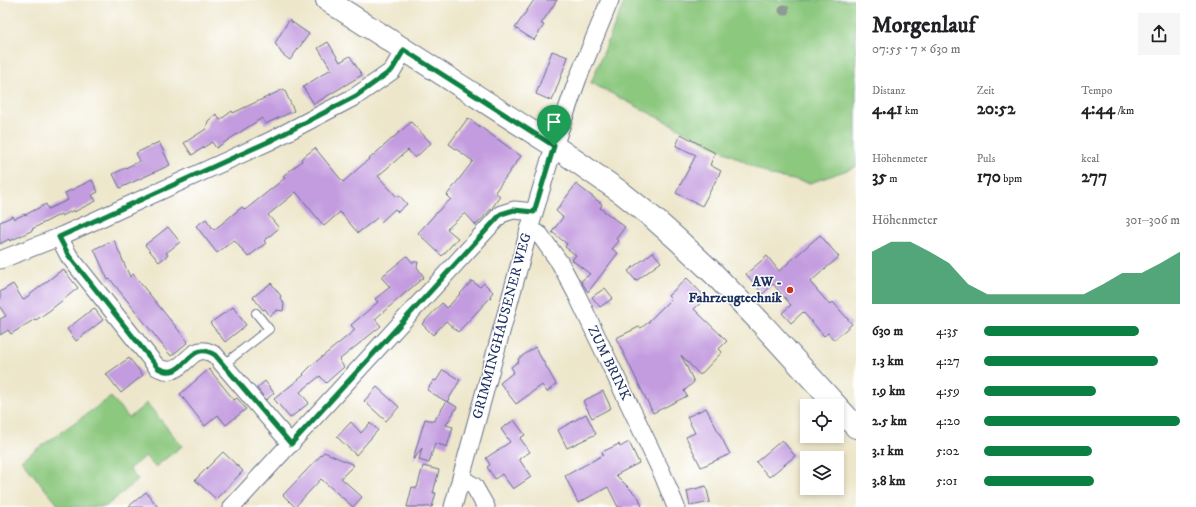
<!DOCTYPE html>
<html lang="de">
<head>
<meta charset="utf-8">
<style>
	:root { --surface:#fff; --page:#f6f6f6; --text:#202124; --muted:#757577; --accent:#0b8043 }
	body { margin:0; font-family:"IM FELL DW Pica",serif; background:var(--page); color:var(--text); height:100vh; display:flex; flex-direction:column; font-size:15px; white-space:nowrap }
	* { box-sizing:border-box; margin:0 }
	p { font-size:13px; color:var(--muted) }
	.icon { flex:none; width:22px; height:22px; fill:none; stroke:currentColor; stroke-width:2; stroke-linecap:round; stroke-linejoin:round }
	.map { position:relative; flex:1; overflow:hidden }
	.panel { display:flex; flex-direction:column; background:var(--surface); width:340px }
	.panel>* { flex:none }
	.fabs { position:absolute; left:800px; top:399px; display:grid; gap:8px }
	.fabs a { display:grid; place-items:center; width:44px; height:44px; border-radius:0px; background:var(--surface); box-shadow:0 2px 6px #0003; font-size:20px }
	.pin { position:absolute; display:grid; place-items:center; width:34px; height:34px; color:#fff; margin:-41px -17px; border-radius:50% 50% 50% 0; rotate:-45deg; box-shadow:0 0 4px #0007 }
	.pin .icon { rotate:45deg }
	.round { display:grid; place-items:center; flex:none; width:42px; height:42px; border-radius:0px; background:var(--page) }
	.summary { display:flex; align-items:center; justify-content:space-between; height:68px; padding:0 16px }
	h1 { font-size:22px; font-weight:700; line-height:30px }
	.figures { display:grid; grid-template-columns:repeat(3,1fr); gap:6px; height:68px; padding:4px 16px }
	.figures div { display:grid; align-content:center }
	.figures b { font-size:17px; font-weight:700 }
	.figures small { font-size:11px; font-weight:400 }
	.figures p { font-size:11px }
	.chart { height:112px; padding:8px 16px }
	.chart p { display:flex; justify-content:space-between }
	.chart svg { width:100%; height:72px; margin-top:4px; fill:var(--accent); opacity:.7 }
	ul { padding:0 16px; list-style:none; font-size:13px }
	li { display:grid; grid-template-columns:64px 48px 1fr; align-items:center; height:30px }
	li i { height:10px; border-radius:5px; background:var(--accent) }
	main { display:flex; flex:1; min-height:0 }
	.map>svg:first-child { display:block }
</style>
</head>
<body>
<main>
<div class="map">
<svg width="856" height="507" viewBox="0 0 856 507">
	<rect width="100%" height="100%" fill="#fff"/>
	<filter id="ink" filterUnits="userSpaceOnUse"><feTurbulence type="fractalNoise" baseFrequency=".025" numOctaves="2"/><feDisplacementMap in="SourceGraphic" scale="8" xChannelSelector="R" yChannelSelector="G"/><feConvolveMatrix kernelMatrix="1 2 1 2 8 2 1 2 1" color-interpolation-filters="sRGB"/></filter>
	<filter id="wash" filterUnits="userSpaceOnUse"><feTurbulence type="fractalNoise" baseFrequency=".012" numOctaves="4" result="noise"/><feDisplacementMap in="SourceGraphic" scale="16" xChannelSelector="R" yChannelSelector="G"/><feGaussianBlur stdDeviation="0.9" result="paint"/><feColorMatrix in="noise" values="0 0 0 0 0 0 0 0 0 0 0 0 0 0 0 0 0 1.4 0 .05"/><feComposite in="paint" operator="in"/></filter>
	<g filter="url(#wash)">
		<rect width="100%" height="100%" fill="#ede6ca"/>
		<g fill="#8cc87e" stroke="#547c6e">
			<path d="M625 0H856V167L810 183 772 176 591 83Z"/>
			<path d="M111 397 129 418 147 403 182 446 155 467 145 456 129 469 138 480 105 507H60L21 460Z"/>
		</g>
		<g id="blocks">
			<g fill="#c39bdf">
				<path d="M534 0H557L541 24 544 25 534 40 515 28Z"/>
				<path d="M289 20 309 34 290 60 282 54 275 43Z"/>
				<path d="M328 42 340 62 350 56 362 75 314 104 303 87 331 69 318 48Z"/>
				<path d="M552 51 568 57 552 101 536 94Z"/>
				<path d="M284 89 294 111 265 124 262 118 216 148 212 142 192 155 184 143 206 129 208 121 216 114 220 120 232 111 233 113Z"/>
				<path d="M468 118 521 156 495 192 500 196 493 207 476 225 465 213 447 229 458 238 442 256 418 233 438 211 451 199 447 195 473 161 449 144Z"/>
				<path d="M411 122 431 143 415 158 408 150 378 176 397 197 399 195 407 204 398 212 395 209 381 222 377 218 358 233 340 212 324 226 296 192 268 215 279 228 264 241 266 243 248 257 234 240 217 253 196 226 206 219 214 230 242 207 245 210 285 178 283 176 302 161 301 159 315 148 343 182Z"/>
				<path d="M681 134 715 153 710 165 721 171 702 206 676 193 696 155 676 146Z"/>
				<path d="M159 142 170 165 120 188 113 174 140 161 136 153Z"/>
				<path d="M92 180 98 192 92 195 96 201 74 212V210L62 216 61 214 32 229 33 230 10 241 9 239 0 244V222L13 216 14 219 25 214V215L46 204 48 209 68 200 65 193Z"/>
				<path d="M576 184 602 204 600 208 625 227 616 239 619 241 612 249 618 253 588 292 581 281 590 274 572 260 576 255 565 247 567 244 552 232 563 217 556 211Z"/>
				<path d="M168 227 180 242 166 253 168 255 159 262 145 245Z"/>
				<path d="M820 235 839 257 810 282 830 305 833 302 852 324 834 340 828 333 824 336 803 312 791 323 782 313 791 305 773 284 763 294 746 274 767 256 779 271Z"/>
				<path d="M114 240 130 277 133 274 188 342 171 356 110 279 108 280 94 249Z"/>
				<path d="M653 252 661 262 636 281 628 271Z"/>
				<path d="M407 256 412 262H418L417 267 424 277 375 319 381 326 339 360 344 367 326 383 320 376 300 392 309 403 290 418 274 399 304 375 303 374 312 365 355 330 351 325 378 302 375 299 390 287 381 277Z"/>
				<path d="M63 269 78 288 49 311 36 320 35 319 11 334 8 330 0 335V319L6 316 0 307V292L13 284 23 300Z"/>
				<path d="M687 278 706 298 694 309 727 341 719 349 722 352 700 375 681 355 694 382 684 391 687 396 653 413 616 338 639 327 641 328 650 321V320L671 299 668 296Z"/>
				<path d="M472 281 480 287 484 283 493 292 490 296 491 297 458 332 446 321 433 335 422 324 442 303 447 308Z"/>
				<path d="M271 283 281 296 280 298 284 303 283 311 277 310 270 316 265 309 263 310 253 297Z"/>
				<path d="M605 288 613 298 600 307 592 297Z"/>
				<path d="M233 307 246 325 225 342 210 323Z"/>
				<path d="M94 308 103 320 76 341 67 329Z"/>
				<path d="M535 347 556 384 547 392 542 385 516 404 500 383 514 372 511 367 519 361 518 359Z"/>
				<path d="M129 358 143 375 121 393 106 374Z"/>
				<path d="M209 369 234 400 237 398 246 409 226 425 218 415 205 426 180 394Z"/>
				<path d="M443 370 460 380 447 402 427 390 434 380 436 381Z"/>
				<path d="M265 381 274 393 266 400 257 388Z"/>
				<path d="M377 387 399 407 386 421 364 401Z"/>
				<path d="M603 391 611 408 592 418 583 401Z"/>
				<path d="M447 401 457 407 446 425 453 427 447 447 435 443 429 463 419 460 422 448 414 459H413L425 419 434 421Z"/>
				<path d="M706 408 730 454 701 467 686 437 695 433 687 417Z"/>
				<path d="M586 414 596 434 567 448 558 430Z"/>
				<path d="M514 420 525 435 520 438 530 452 519 459 531 477 513 489 502 474 495 479 487 467 490 465 486 458 510 442 501 429Z"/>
				<path d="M351 422 361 433 370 423 378 430 356 455 337 437Z"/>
				<path d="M782 440 795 456 769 477 756 462Z"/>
				<path d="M629 442 639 463 616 475 639 498 642 507H618L608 487 578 503 565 476 603 455 602 452 619 444 620 447Z"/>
				<path d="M223 452 243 471 216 499 195 480Z"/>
				<path d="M324 452 354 465 341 478 362 497 353 507 321 479 295 507 283 495Z"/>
				<path d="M423 466 439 470 433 493H436L432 507H407L412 487 417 488Z"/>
				<path d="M706 486 710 502 690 506 687 491Z"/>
				<path d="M146 492 158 507H128Z"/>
			</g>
		</g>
	</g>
	<g filter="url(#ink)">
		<use href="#blocks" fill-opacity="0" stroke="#646f84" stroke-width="1"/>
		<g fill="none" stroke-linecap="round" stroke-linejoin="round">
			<g stroke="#646f84" stroke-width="10">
				<path id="service" d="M223 365 269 329 256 313"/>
			</g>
			<g stroke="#646f84" stroke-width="19">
				<g id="minor">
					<path d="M529 230 540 235 560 263 576 293 662 473 676 507"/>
					<path d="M59 237 69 256 157 367C182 381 187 347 206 351 209 352 212 353 215 355L291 444"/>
					<path d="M0 260 59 237 270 141 356 96 392 71 404 50"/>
					<path d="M461 478 474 486 486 507"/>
					<path d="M232 507 501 214 514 210 534 212"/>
					<path d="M453 507 529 230 554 146 578 78 610 0"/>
				</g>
			</g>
			<g stroke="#646f84" stroke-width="24">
				<path id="secondary" d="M327 0 554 146 622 193 652 217 678 240 713 273 763 325 856 427"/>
			</g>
			<use href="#service" stroke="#fff" stroke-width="8"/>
			<use href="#minor" stroke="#fff" stroke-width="17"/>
			<use href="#secondary" stroke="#fff" stroke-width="22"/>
		</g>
		<circle fill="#8c9b94" cx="784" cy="10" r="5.5"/>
	</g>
	<g fill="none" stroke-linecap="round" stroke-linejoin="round" filter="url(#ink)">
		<g stroke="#fff" stroke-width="8">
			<path id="route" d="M404 50 554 146 534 212 514 210 501 214 291 444 215 355C212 353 209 352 206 351 187 347 182 382 158 368L69 256 59 237 270 141 356 96 392 70Z"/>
		</g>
		<use href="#route" stroke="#0b8043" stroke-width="5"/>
	</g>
	<circle fill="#c8321e" stroke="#fff" stroke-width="1.5" cx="790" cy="290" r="4"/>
	<g text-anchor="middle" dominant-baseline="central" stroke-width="3" stroke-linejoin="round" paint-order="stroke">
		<g font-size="14" font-weight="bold" fill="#1b2f5e" stroke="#fff" text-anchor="end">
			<text x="782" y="282">AW -<tspan x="782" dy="16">Fahrzeugtechnik</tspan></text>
		</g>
		<g font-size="14" fill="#1b2f5e" stroke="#fff">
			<text transform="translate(502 326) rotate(-75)">GRIMMINGHAUSENER WEG</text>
			<text transform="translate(609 363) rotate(64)">ZUM BRINK</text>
		</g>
	</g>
</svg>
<div class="fabs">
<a><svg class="icon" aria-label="locate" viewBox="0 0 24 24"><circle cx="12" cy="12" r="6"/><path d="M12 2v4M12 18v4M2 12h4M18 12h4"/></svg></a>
<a><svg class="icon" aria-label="layers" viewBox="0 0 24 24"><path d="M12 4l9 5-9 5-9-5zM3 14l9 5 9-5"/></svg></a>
</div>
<div class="pin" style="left:554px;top:146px;background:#1e9e55"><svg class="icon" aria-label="arrive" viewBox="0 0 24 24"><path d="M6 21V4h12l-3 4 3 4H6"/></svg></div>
</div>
<section class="panel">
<div class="summary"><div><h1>Morgenlauf</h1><p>07:55 · 7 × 630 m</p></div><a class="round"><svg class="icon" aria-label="share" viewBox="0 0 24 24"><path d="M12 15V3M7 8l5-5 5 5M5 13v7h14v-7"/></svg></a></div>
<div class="figures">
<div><p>Distanz</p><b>4.41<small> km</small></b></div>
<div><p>Zeit</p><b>20:52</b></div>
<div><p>Tempo</p><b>4:44<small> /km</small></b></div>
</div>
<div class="figures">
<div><p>Höhenmeter</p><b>35<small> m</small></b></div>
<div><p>Puls</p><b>170<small> bpm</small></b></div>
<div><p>kcal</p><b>277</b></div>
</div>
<div class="chart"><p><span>Höhenmeter</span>301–306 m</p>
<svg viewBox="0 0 160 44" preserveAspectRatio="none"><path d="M0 44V12L10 6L20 6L30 12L40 19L50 32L60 38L70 38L80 38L90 38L100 38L110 38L120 32L130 25L140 25L150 19L160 12V44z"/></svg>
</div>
<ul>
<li><b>630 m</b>4:35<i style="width:79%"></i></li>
<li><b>1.3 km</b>4:27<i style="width:89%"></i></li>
<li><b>1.9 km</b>4:59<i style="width:57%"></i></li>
<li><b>2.5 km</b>4:20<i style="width:100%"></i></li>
<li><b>3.1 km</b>5:02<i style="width:55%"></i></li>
<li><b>3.8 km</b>5:01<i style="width:56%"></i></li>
</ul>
</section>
</main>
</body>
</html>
